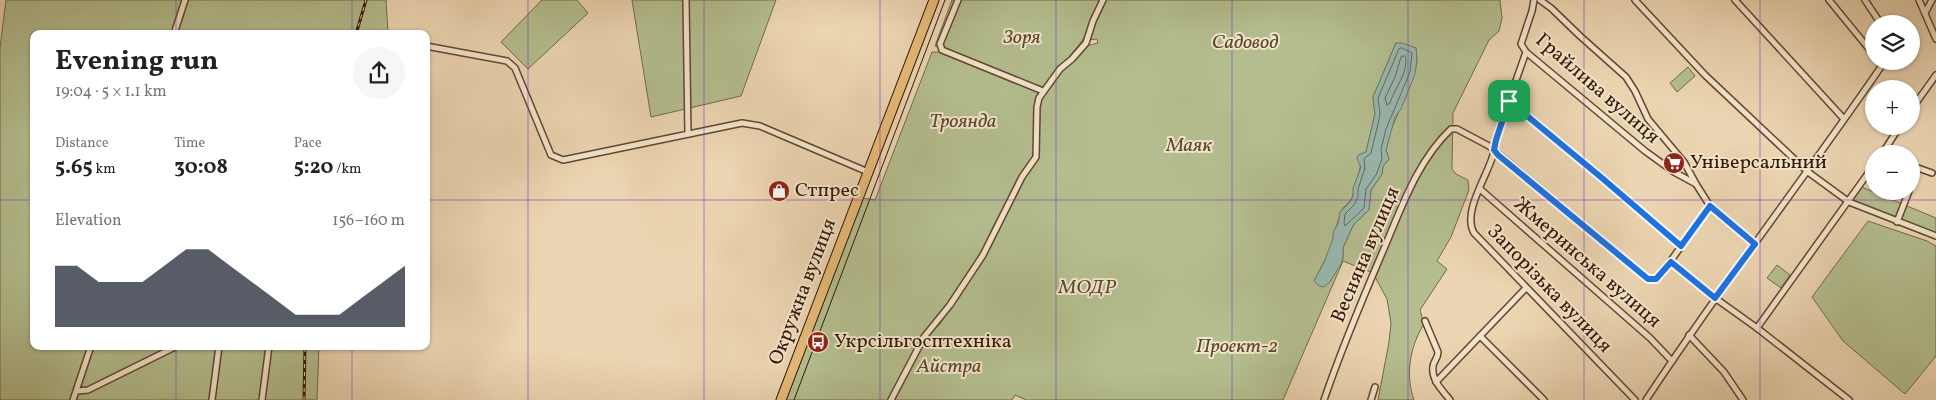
<!DOCTYPE html>
<html lang="en">
<head>
<meta charset="utf-8">
<style>
	:root { --surface:#fff; --page:#f6f6f6; --text:#222; --muted:#767676; --accent:#111827 }
	body { margin:0; font-family:Vollkorn,serif; background:var(--page); color:var(--text); height:100vh; display:flex; flex-direction:column; font-size:19px; white-space:nowrap }
	* { box-sizing:border-box; margin:0 }
	p { font-size:16px; color:var(--muted) }
	.icon { flex:none; width:28px; height:28px; fill:none; stroke:currentColor; stroke-width:2; stroke-linecap:round; stroke-linejoin:round }
	.map { position:relative; flex:1; overflow:hidden }
	.side { position:absolute; left:30px; top:30px; width:400px; height:320px; display:flex; flex-direction:column; background:var(--surface); border-radius:10px; box-shadow:0 1px 4px #0004 }
	.side>* { flex:none }
	.fabs { position:absolute; left:1865px; top:15px; display:grid; gap:10px }
	.fabs a { display:grid; place-items:center; width:55px; height:55px; border-radius:50%; background:var(--surface); box-shadow:0 1px 4px #0004; font-size:25px }
	.pin { position:absolute; display:grid; place-items:center; width:42px; height:42px; color:#fff; margin:-21px; border-radius:10px; box-shadow:0 2px 8px #0006 }
	.round { display:grid; place-items:center; flex:none; width:52px; height:52px; border-radius:26px; background:var(--page) }
	.summary { display:flex; align-items:center; justify-content:space-between; height:85px; padding:0 25px }
	h1 { font-size:28px; font-weight:700; line-height:38px }
	.stats { display:grid; grid-template-columns:repeat(3,1fr); gap:8px; height:85px; padding:5px 25px }
	.stats div { display:grid; align-content:center }
	.stats b { font-size:21px; font-weight:700 }
	.stats small { font-size:14px; font-weight:400 }
	.stats p { font-size:14px }
	.chart { height:140px; padding:10px 25px }
	.chart p { display:flex; justify-content:space-between }
	.chart svg { width:100%; height:90px; margin-top:5px; fill:var(--accent); opacity:.7 }
	.map>svg:first-child { display:block }
</style>
</head>
<body>
<div class="map">
<svg width="1936" height="400" viewBox="0 0 1936 400">
	<rect width="100%" height="100%" fill="#ecd5b2"/>
	<filter id="stains"><feTurbulence type="fractalNoise" baseFrequency=".004" numOctaves="4"/><feColorMatrix values="0 0 0 0 .2 0 0 0 0 .09 0 0 0 0 .02 0 0 0 .5 -.17"/></filter>
	<radialGradient id="worn" r=".72"><stop offset=".6" stop-color="#630" stop-opacity="0"/><stop offset="1" stop-color="#630" stop-opacity=".3"/></radialGradient>
	<g fill="#b4be8f" stroke="#726b48" fill-rule="evenodd">
		<path d="M6 0H386L388 34H34V346H319L317 400H0V48Z"/>
		<path d="M542 0H577L588 13 528 69 501 42Z"/>
		<path d="M632 0H776L741 96 651 117Z"/>
		<path d="M952 0H1101C1094 15 1089 33 1078 46 1067 60 1055 72 1045 86L1040 87 935 46Z"/>
		<path d="M1105 0H1500L1502 18 1499 31 1489 40 1453 113 1452 169 1456 174 1468 180 1469 190 1451 237 1437 261 1447 269 1420 310 1424 324C1410 346 1405 375 1414 400H1378L1389 342 1391 323 1387 299 1373 273 1343 261 1283 400H1026L1015 395 1012 400H893C904 383 924 331 940 324L967 283 1023 177 1038 158 1039 106C1042 92 1073 53 1086 46 1089 45 1094 44 1098 43L1097 39 1089 40V35ZM1396 43 1416 48 1417 60 1409 88 1391 130 1386 150 1389 159 1383 166 1382 174 1371 190 1369 210 1354 224 1350 232 1343 248V258L1341 264 1319 286 1314 281C1321 267 1329 254 1333 239 1335 230 1338 219 1342 210 1345 204 1352 202 1353 194 1354 185 1359 177 1360 168 1361 162 1359 156 1366 152L1375 114 1373 97Z"/>
		<path d="M932 52H938L1038 92 1034 107V155L994 225 981 254 938 318 933 323 889 400H786L863 198 875 200Z"/>
		<path d="M1688 67 1695 76 1677 92 1670 83Z"/>
		<path d="M1859 186 1936 218V236L1849 202Z"/>
		<path d="M1868 221 1927 241 1936 246V356L1905 394 1843 341 1812 297Z"/>
		<path d="M1777 265 1790 275 1781 288 1767 278Z"/>
	</g>
	<path fill="#99b8b0" stroke="#6f786a" d="M1396 43H1402L1416 48 1417 60 1415 74 1401 109 1395 117 1386 150 1389 159 1383 166 1382 174 1371 190 1369 210 1354 224 1350 232 1343 248V258L1341 264 1330 282 1324 287 1319 286 1314 281 1325 260 1333 238V232L1338 224 1340 212 1350 202 1353 196V188L1361 167 1357 159 1358 155 1366 152 1375 114 1373 97Z"/>
	<g fill="none" stroke-linecap="round" stroke-linejoin="round">
		<g stroke="#656858" stroke-width="1">
			<path d="M1402 48 1412 53 1410 72 1386 129 1381 149 1382 159 1376 175 1366 189 1364 208 1345 226 1344 223 1345 214 1354 205 1358 197V189L1365 168 1364 159 1371 153 1378 124 1380 114 1378 98 1399 49Z"/>
			<path d="M1405 56C1410 71 1394 89 1390 103L1387 105 1385 98 1395 77 1401 57Z"/>
		</g>
		<g stroke="#60472c" stroke-width="8">
			<g id="minor">
				<path d="M686 0 688 134"/>
				<path d="M958 0 940 44 942 50 1043 91"/>
				<path d="M1534 0 1532 11 1521 44 1526 52 1645 151 1674 172 1696 184 1710 206 1755 244"/>
				<path d="M1540 0 1551 8 1580 36 1626 77 1635 91 1648 119 1684 162 1696 184"/>
				<path d="M1635 0 1705 75 1808 172 1849 202 1936 236"/>
				<path d="M1735 0 1844 119"/>
				<path d="M1829 0 1874 55"/>
				<path d="M1865 0 1881 24"/>
				<path d="M1919 0 1936 39"/>
				<path d="M1925 13 1932 0"/>
				<path d="M174 34 185 0"/>
				<path d="M426 46 507 61 515 68 551 155 563 160 742 123 760 126 868 172"/>
				<path d="M1526 52 1495 140C1495 145 1495 150 1493 155 1487 177 1462 212 1474 233L1635 400"/>
				<path d="M1509 101 1603 178 1681 246"/>
				<path d="M1911 110 1936 75"/>
				<path d="M1882 154 1900 126"/>
				<path d="M1911 184 1918 168 1932 173"/>
				<path d="M1480 189 1650 338 1672 361"/>
				<path d="M1897 222 1909 191"/>
				<path d="M1671 262 1715 298 1757 328 1849 400"/>
				<path d="M1425 321 1438 352C1438 359 1433 361 1433 367 1431 380 1443 391 1450 400"/>
				<path d="M1757 328 1874 165"/>
				<path d="M1689 335 1724 372 1743 400"/>
				<path d="M1480 336 1544 400"/>
				<path d="M1436 382 1526 288"/>
				<path d="M77 391 88 390 177 346"/>
				<path d="M73 400 91 346"/>
				<path d="M212 400 219 346"/>
				<path d="M262 400 269 346"/>
				<path d="M891 400 924 337 950 305 983 255 1022 177 1036 157 1037 107 1039 98 1060 69 1072 59 1086 43 1093 21 1103 0"/>
				<path d="M1324 400C1341 350 1362 300 1383 251 1401 209 1417 161 1451 129H1457L1489 146 1648 279H1656L1662 273 1710 206"/>
				<path d="M1371 400 1375 387"/>
				<path d="M1646 400C1722 284 1807 175 1885 61"/>
			</g>
		</g>
		<g stroke="#311800" stroke-width="11">
			<path id="primary" d="M781 400 934 0"/>
		</g>
		<use href="#minor" stroke="#f3e4cd" stroke-width="5"/>
		<use href="#primary" stroke="#e6ba79" stroke-width="9"/>
		<path stroke="#311800" stroke-width="1" d="M794 400 945 0"/>
		<g stroke="#311800" stroke-width="3">
			<g id="rail">
				<path d="M356 34 366 0"/>
				<path d="M304 400 305 346"/>
			</g>
		</g>
		<use href="#rail" stroke="#f3e4cd" stroke-width="1" stroke-dasharray="4" stroke-linecap="butt"/>
	</g>
	<g fill="none" stroke-linecap="round" stroke-linejoin="round">
		<g stroke="#fff" stroke-width="10">
			<path id="route" d="M1509 101 1602 178 1681 246 1710 206 1755 244 1715 298 1671 262 1656 279H1648L1498 155 1494 150 1496 140Z"/>
		</g>
		<use href="#route" stroke="#1a73e8" stroke-width="6"/>
	</g>
	<path fill="none" stroke="#7b2cbf" stroke-width="1" stroke-opacity="0.55" d="M176 0V34M352 0V34M528 0V400M704 0V400M880 0V400M1056 0V400M1232 0V400M1408 0V400M1584 0V400M1760 0V400M0 200H34M426 200H1936M176 346V400M352 346V400"/>
	<defs>
		<g id="supermarket-disc" transform="scale(1.125)"><circle r="9.5" fill="#8f2418" stroke="#f3e4cd"/><path d="M-6-5.5h2.5l.6 2H6L4.5 2H-2.5L-4.4-4H-6ZM-1.5 3.2a1.3 1.3 0 1 0 .1 0ZM3 3.2a1.3 1.3 0 1 0 .1 0Z" fill="#fff"/></g>
		<g id="shop-disc" transform="scale(1.125)"><circle r="9.5" fill="#8f2418" stroke="#f3e4cd"/><path d="M-5-2.5h2.3a2.7 3.5 0 0 1 5.4 0H5L5.5 6h-11ZM-1.5-2.5h3a1.5 2.3 0 0 0-3 0Z" fill="#fff"/></g>
		<g id="bus-disc" transform="scale(1.125)"><circle r="9.5" fill="#8f2418" stroke="#f3e4cd"/><path d="M-5-6H5V4H4V6H2V4H-2V6H-4V4H-5ZM-3.5-4V0h7V-4ZM-3.5 1.2v1.5H-2V1.2ZM2 1.2v1.5H3.5V1.2Z" fill="#fff"/></g>
	</defs>
	<g fill-rule="evenodd">
		<use href="#supermarket-disc" x="1674" y="163"/>
		<use href="#shop-disc" x="779" y="191"/>
		<use href="#bus-disc" x="818" y="342"/>
	</g>
	<g text-anchor="middle" dominant-baseline="central" stroke-width="4" stroke-linejoin="round" paint-order="stroke">
		<g font-size="20" font-style="italic" fill="#584a2b" stroke="#f3e4cd">
			<text x="1022" y="38">Зоря</text>
			<text x="1245" y="43">Садовод</text>
			<text x="963" y="122">Троянда</text>
			<text x="1189" y="146">Маяк</text>
			<text x="1087" y="288">МОДР</text>
			<text x="1237" y="347">Проект-2</text>
			<text x="949" y="367">Айстра</text>
		</g>
		<g font-size="20" fill="#311800" stroke="#f3e4cd">
			<text transform="translate(1597 89) rotate(41)">Грайлива вулиця</text>
			<text transform="translate(1366 255) rotate(-67)">Весняна вулиця</text>
			<text transform="translate(1587 263) rotate(41)">Жмеринська вулиця</text>
			<text transform="translate(1549 289) rotate(46)">Запорізька вулиця</text>
			<text transform="translate(803 292) rotate(-69)">Окружна вулиця</text>
		</g>
		<g font-size="20" fill="#311800" stroke="#f3e4cd" text-anchor="start">
			<text x="1690" y="163">Універсальний</text>
			<text x="795" y="191">Стпрес</text>
			<text x="834" y="342">Укрсільгосптехніка</text>
		</g>
	</g>
	<rect width="100%" height="100%" filter="url(#stains)"/>
	<rect width="100%" height="100%" fill="url(#worn)"/>
</svg>
<div class="fabs">
<a><svg class="icon" aria-label="layers" viewBox="0 0 24 24"><path d="M12 4l9 5-9 5-9-5zM3 14l9 5 9-5"/></svg></a>
<a>+</a>
<a>−</a>
</div>
<div class="pin" style="left:1509px;top:101px;background:#1e9e55"><svg class="icon" aria-label="arrive" viewBox="0 0 24 24"><path d="M6 21V4h12l-3 4 3 4H6"/></svg></div>
<section class="side">
<div class="summary"><div><h1>Evening run</h1><p>19:04 · 5 × 1.1 km</p></div><a class="round"><svg class="icon" aria-label="share" viewBox="0 0 24 24"><path d="M12 15V3M7 8l5-5 5 5M5 13v7h14v-7"/></svg></a></div>
<div class="stats">
<div><p>Distance</p><b>5.65<small> km</small></b></div>
<div><p>Time</p><b>30:08</b></div>
<div><p>Pace</p><b>5:20<small> /km</small></b></div>
</div>
<div class="chart"><p><span>Elevation</span>156–160 m</p>
<svg viewBox="0 0 160 44" preserveAspectRatio="none"><path d="M0 44V14L10 14L20 22L30 22L40 22L50 14L60 6L70 6L80 14L90 22L100 30L110 38L120 38L130 38L140 30L150 22L160 14V44z"/></svg>
</div>
</section>
</div>
</body>
</html>
